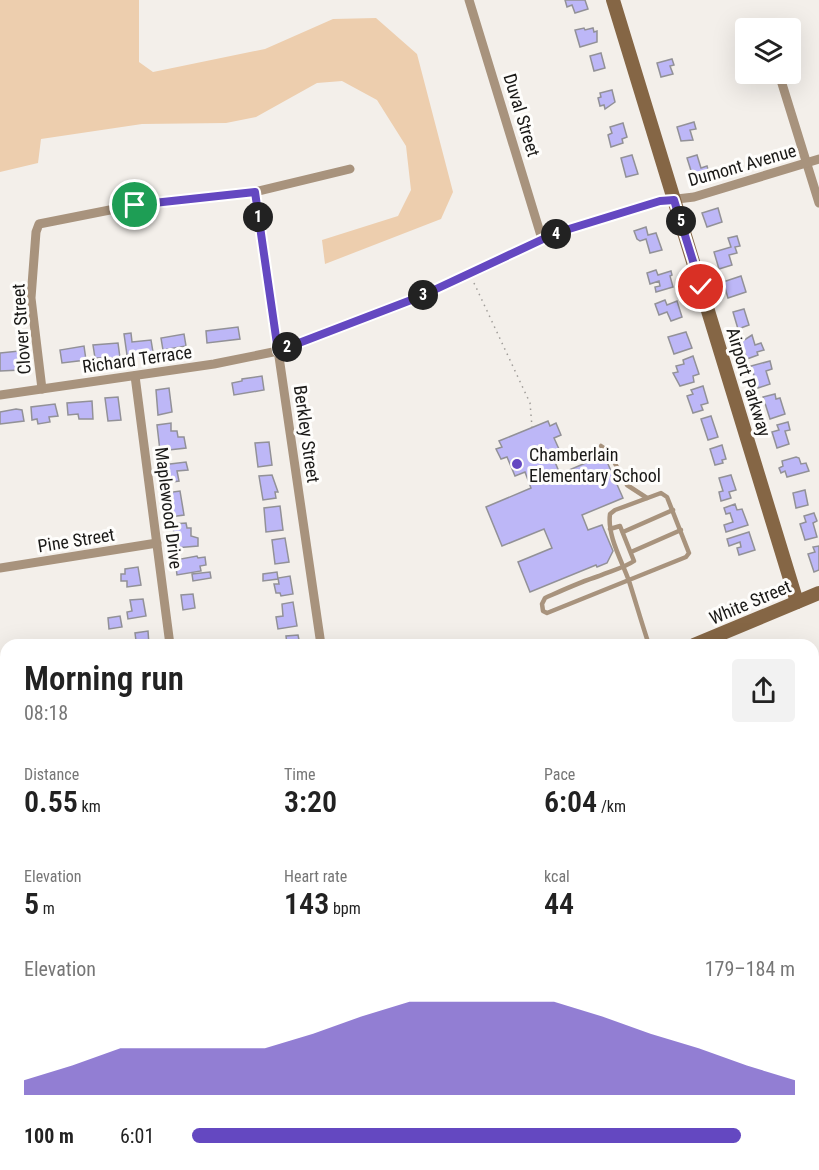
<!DOCTYPE html>
<html lang="en">
<head>
<meta charset="utf-8">
<style>
	:root { --surface:#fff; --page:#f2f2f2; --text:#222; --muted:#767676; --accent:#6448c1 }
	body { margin:0; font-family:"Roboto Condensed",sans-serif; background:var(--page); color:var(--text); height:100vh; display:flex; flex-direction:column; font-size:22px; white-space:nowrap }
	* { box-sizing:border-box; margin:0 }
	p { font-size:20px; color:var(--muted) }
	.icon { flex:none; width:33px; height:33px; fill:none; stroke:currentColor; stroke-width:2; stroke-linecap:round; stroke-linejoin:round }
	.map { position:relative; flex:1; overflow:hidden }
	.drawer { position:absolute; left:0px; top:639px; width:819px; height:531px; display:flex; flex-direction:column; background:var(--surface); border-radius:18px 18px 0 0; box-shadow:0 6px 24px #0002 }
	.drawer>* { flex:none }
	.buttons { position:absolute; left:735px; top:18px; display:grid; gap:12px }
	.buttons a { display:grid; place-items:center; width:66px; height:66px; border-radius:6px; background:var(--surface); box-shadow:0 6px 24px #0002; font-size:30px }
	.pin { position:absolute; display:grid; place-items:center; width:51px; height:51px; color:#fff; margin:-26px; border:3px solid #fff; border-radius:50%; box-shadow:0 2px 6px #0007 }
	.km { position:absolute; width:30px; height:30px; margin:-15px; border-radius:50%; background:#222; color:#fff; font-size:16px; line-height:30px; text-align:center }
	.round { display:grid; place-items:center; flex:none; width:63px; height:63px; border-radius:6px; background:var(--page) }
	.overview { display:flex; align-items:center; justify-content:space-between; height:102px; padding:0 24px }
	h1 { font-size:33px; font-weight:600; line-height:45px }
	.metrics { display:grid; grid-template-columns:repeat(3,1fr); gap:9px; height:102px; padding:6px 24px }
	.metrics div { display:grid; align-content:center }
	.metrics b { font-size:30px; font-weight:600 }
	.metrics small { font-size:16px; font-weight:400 }
	.metrics p { font-size:16px }
	.chart { height:168px; padding:12px 24px }
	.chart p { display:flex; justify-content:space-between }
	.chart svg { width:100%; height:108px; margin-top:6px; fill:var(--accent); opacity:.7 }
	ul { padding:0 24px; list-style:none; font-size:20px }
	li { display:grid; grid-template-columns:96px 72px 1fr; align-items:center; height:45px }
	li i { height:15px; border-radius:8px; background:var(--accent) }
	.map>svg:first-child { display:block }
</style>
</head>
<body>
<div class="map">
<svg width="819" height="1170" viewBox="0 0 819 1170">
	<rect width="100%" height="100%" fill="#f3efea"/>
	<path fill="#edceae" d="M0 0H139V62L153 72 265 49 333 19 376 18 417 54 453 192 441 219 325 264 322 240 398 216 411 190 406 146 377 100 342 81 317 83 256 117 226 123 142 124 41 139 38 163 0 172Z"/>
	<g fill="#bdb7f7" stroke="#929197" stroke-width="1.5">
		<path d="M565 0H585L588 9 575 13 572 5 567 7Z"/>
		<path d="M584 28 585 30 593 28 594 32 597 31V42L580 47 575 30Z"/>
		<path d="M601 53 605 68 594 71 590 56Z"/>
		<path d="M672 59 674 65 670 66 673 74 661 77 657 63Z"/>
		<path d="M612 90 615 102 605 109 604 105 600 106 598 98 601 97 600 93Z"/>
		<path d="M694 122 696 129 690 130 693 140 681 141 677 127Z"/>
		<path d="M623 123 627 137 622 139 623 143 611 147 608 135 612 133 610 127Z"/>
		<path d="M632 155 638 174 626 177 621 158Z"/>
		<path d="M697 155 701 168 707 166 709 173 693 177 687 158Z"/>
		<path d="M718 208 722 222 707 227 702 213Z"/>
		<path d="M646 227 648 235 656 233 662 250 650 253 646 239 640 241 637 239 634 231Z"/>
		<path d="M737 236 740 246 735 247 737 253 729 255 732 265 719 269 714 252 731 247 728 238Z"/>
		<path d="M656 270 658 275 671 271 672 275 670 276 673 287 656 292 655 287 660 286 659 281 650 284 647 273Z"/>
		<path d="M741 276 746 292 728 298 725 288 722 289 720 283Z"/>
		<path d="M665 300 667 305 677 301 682 317 671 321 667 312 659 315 655 304Z"/>
		<path d="M744 309 749 325 738 329 733 312Z"/>
		<path d="M238 327 240 339 207 343 206 331Z"/>
		<path d="M686 332 692 348 674 354 668 337Z"/>
		<path d="M131 333 132 342 151 340 153 352 127 355 124 334Z"/>
		<path d="M184 334 186 346 163 350 161 338Z"/>
		<path d="M752 335 755 345 761 343 764 350 757 352 758 355 747 359 741 342Z"/>
		<path d="M118 343 120 358H95L93 345Z"/>
		<path d="M84 346 86 360 62 363 60 350Z"/>
		<path d="M19 351 21 370 0 371V353Z"/>
		<path d="M693 356 699 374 693 376 694 382 680 386 673 373 678 372 676 366 684 364 683 360Z"/>
		<path d="M770 361 772 369 766 371 770 384 758 388 751 366Z"/>
		<path d="M262 376 264 390 234 395 232 383 242 381V379Z"/>
		<path d="M703 386 708 403 701 405 703 410 693 413 687 396 693 394 691 390Z"/>
		<path d="M169 388 172 412 158 415 156 390Z"/>
		<path d="M775 394 776 399 780 398 785 414 770 419 763 397Z"/>
		<path d="M118 397 121 420 108 421 105 398Z"/>
		<path d="M92 401 93 419H79L78 414 68 415 67 403Z"/>
		<path d="M55 404 58 416 49 417 50 422 38 424 37 419 32 420 31 407Z"/>
		<path d="M16 409 22 410 24 421 0 424V412Z"/>
		<path d="M711 416 718 437 708 440 701 419Z"/>
		<path d="M548 421 550 426 556 423 561 435 554 438 563 458 555 462 560 474 604 455 623 498 582 515 588 530 602 525 613 551 607 563 597 567 596 565 530 592 518 562 552 548 544 529 502 546 486 507 531 488 525 472 515 476 507 457 501 459 496 449 502 447 499 441Z"/>
		<path d="M788 422 790 430 785 431 789 444 777 448 772 432 779 430 777 425Z"/>
		<path d="M171 423V431H177L178 437H184L186 448 160 451 157 425Z"/>
		<path d="M269 442 272 465 258 467 255 443Z"/>
		<path d="M722 445 726 459 722 460 723 463 715 465 710 449Z"/>
		<path d="M796 457 799 458 801 464 806 463 809 471 787 477 785 471 781 473 779 468 783 466 782 461Z"/>
		<path d="M186 462 188 470 177 471 179 481 165 483 162 465Z"/>
		<path d="M272 475 278 492H275L276 498 263 500 259 476Z"/>
		<path d="M731 475 736 490 729 492 731 498 721 501 719 492 723 491 719 478Z"/>
		<path d="M805 490 808 505 796 508 793 493Z"/>
		<path d="M180 491 184 515 170 517 166 493Z"/>
		<path d="M735 504 737 510 742 509 748 525 726 532 724 525 733 522 730 513 726 514 724 508Z"/>
		<path d="M280 506 283 530 266 532 264 508Z"/>
		<path d="M814 513 817 521 813 523 817 537 805 540 800 524 806 522 804 516Z"/>
		<path d="M186 523 187 528H191V536L198 538V546L175 548 173 524Z"/>
		<path d="M749 532 755 550 739 555 737 548 741 547 740 542 729 546 727 539Z"/>
		<path d="M285 538 289 562 275 564 272 540Z"/>
		<path d="M819 546V570L814 572 808 554 815 552 813 547Z"/>
		<path d="M197 556 198 558 205 557 206 565 200 566 201 571 177 575 175 560Z"/>
		<path d="M138 567 141 585 127 587V581H121V574H125V569Z"/>
		<path d="M210 572 211 578 193 581 192 574Z"/>
		<path d="M277 572 278 579 263 581V574Z"/>
		<path d="M290 576 293 594 281 596 280 593H276L274 584H279L278 578Z"/>
		<path d="M193 594 195 608 183 610 181 595Z"/>
		<path d="M143 599 146 616 128 619 127 612 132 611 130 600Z"/>
		<path d="M293 602 297 626 278 629 276 617 283 616 282 604Z"/>
		<path d="M120 616 122 627 109 629 108 618Z"/>
		<path d="M148 631 149 645H131L130 642 136 641 135 633Z"/>
		<path d="M298 635 300 645H287L286 636Z"/>
	</g>
	<g fill="none" stroke-linecap="round" stroke-linejoin="round">
		<path stroke="#a09d99" stroke-width="1.5" stroke-dasharray="1.5 4.5" stroke-linecap="butt" d="M474 283 530 403 532 427"/>
		<g stroke="#a8937d" stroke-width="4.5">
			<path d="M601 446 608 451 627 485 647 498"/>
			<path d="M610 529 620 526 634 561C624 568 610 571 599 576 580 582 563 590 545 598L542 604 543 611 547 613 686 557 689 553 667 497 661 493 615 510 610 514C607 536 622 561 629 581 636 603 642 624 649 645"/>
			<path d="M623 532 673 510"/>
			<path d="M631 552 681 530"/>
		</g>
		<g stroke="#a8937d" stroke-width="9">
			<path d="M469 0 542 239"/>
			<path d="M779 74 819 203"/>
			<path d="M255 192 321 645"/>
			<path d="M135 376 170 645"/>
			<path d="M42 389 31 298 36 232 39 224 135 205 255 192 350 169"/>
			<path d="M0 395 214 364 278 351 419 297 556 233 660 201 694 197 819 159"/>
			<path d="M0 568 157 543"/>
			<path d="M0 735 6 780"/>
			<path d="M813 766 819 816"/>
			<path d="M813 940H819"/>
			<path d="M813 1057 819 1055"/>
			<path d="M0 1168 6 1159"/>
			<path d="M158 1170 159 1164"/>
			<path d="M310 1170 312 1164"/>
			<path d="M559 1170 561 1164"/>
			<path d="M713 1170V1164"/>
		</g>
		<g stroke="#856645" stroke-width="14">
			<path d="M613 0 797 602"/>
			<path d="M694 645 819 593"/>
			<path d="M0 939 6 936"/>
		</g>
	</g>
	<g fill="none" stroke-linecap="round" stroke-linejoin="round">
		<g stroke="#fff" stroke-width="12">
			<path id="route" d="M135 205 255 192 278 351 419 297 556 233 660 201 674 200 701 287"/>
		</g>
		<use href="#route" stroke="#6448c1" stroke-width="8"/>
	</g>
	<circle fill="#6448c1" stroke="#fefdfb" stroke-width="2" cx="517" cy="464" r="6"/>
	<g text-anchor="middle" dominant-baseline="central" stroke-width="6" stroke-linejoin="round" paint-order="stroke">
		<g font-size="18" fill="#1a1917" stroke="#fefdfb">
			<text transform="translate(522 115) rotate(73)">Duval Street</text>
			<text transform="translate(742 165) rotate(-16)">Dumont Avenue</text>
			<text transform="translate(21 329) rotate(-94)">Clover Street</text>
			<text transform="translate(137 359) rotate(-8)">Richard Terrace</text>
			<text transform="translate(749 382) rotate(73)">Airport Parkway</text>
			<text transform="translate(307 434) rotate(82)">Berkley Street</text>
			<text transform="translate(169 508) rotate(83)">Maplewood Drive</text>
			<text transform="translate(76 540) rotate(-9)">Pine Street</text>
			<text transform="translate(750 602) rotate(-23)">White Street</text>
		</g>
		<g font-size="18" fill="#1a1917" stroke="#fefdfb" text-anchor="start">
			<text x="529" y="454">Chamberlain<tspan x="529" dy="21">Elementary School</tspan></text>
		</g>
	</g>
</svg>
<div class="buttons">
<a><svg class="icon" aria-label="layers" viewBox="0 0 24 24"><path d="M12 4l9 5-9 5-9-5zM3 14l9 5 9-5"/></svg></a>
</div>
<div class="pin" style="left:135px;top:205px;background:#1e9e55"><svg class="icon" aria-label="arrive" viewBox="0 0 24 24"><path d="M6 21V4h12l-3 4 3 4H6"/></svg></div>
<div class="pin" style="left:701px;top:287px;background:#d93025"><svg class="icon" aria-label="check" viewBox="0 0 24 24"><path d="M5 12l5 5 9-10"/></svg></div>
<b class="km" style="left:258px;top:217px">1</b>
<b class="km" style="left:287px;top:347px">2</b>
<b class="km" style="left:423px;top:295px">3</b>
<b class="km" style="left:556px;top:234px">4</b>
<b class="km" style="left:681px;top:221px">5</b>
<section class="drawer">
<div class="overview"><div><h1>Morning run</h1><p>08:18</p></div><a class="round"><svg class="icon" aria-label="share" viewBox="0 0 24 24"><path d="M12 15V3M7 8l5-5 5 5M5 13v7h14v-7"/></svg></a></div>
<div class="metrics">
<div><p>Distance</p><b>0.55<small> km</small></b></div>
<div><p>Time</p><b>3:20</b></div>
<div><p>Pace</p><b>6:04<small> /km</small></b></div>
</div>
<div class="metrics">
<div><p>Elevation</p><b>5<small> m</small></b></div>
<div><p>Heart rate</p><b>143<small> bpm</small></b></div>
<div><p>kcal</p><b>44</b></div>
</div>
<div class="chart"><p><span>Elevation</span>179–184 m</p>
<svg viewBox="0 0 160 44" preserveAspectRatio="none"><path d="M0 44V38L10 32L20 25L30 25L40 25L50 25L60 19L70 12L80 6L90 6L100 6L110 6L120 12L130 19L140 25L150 32L160 38V44z"/></svg>
</div>
<ul>
<li><b>100 m</b>6:01<i style="width:91%"></i></li>
</ul>
</section>
</div>
</body>
</html>
